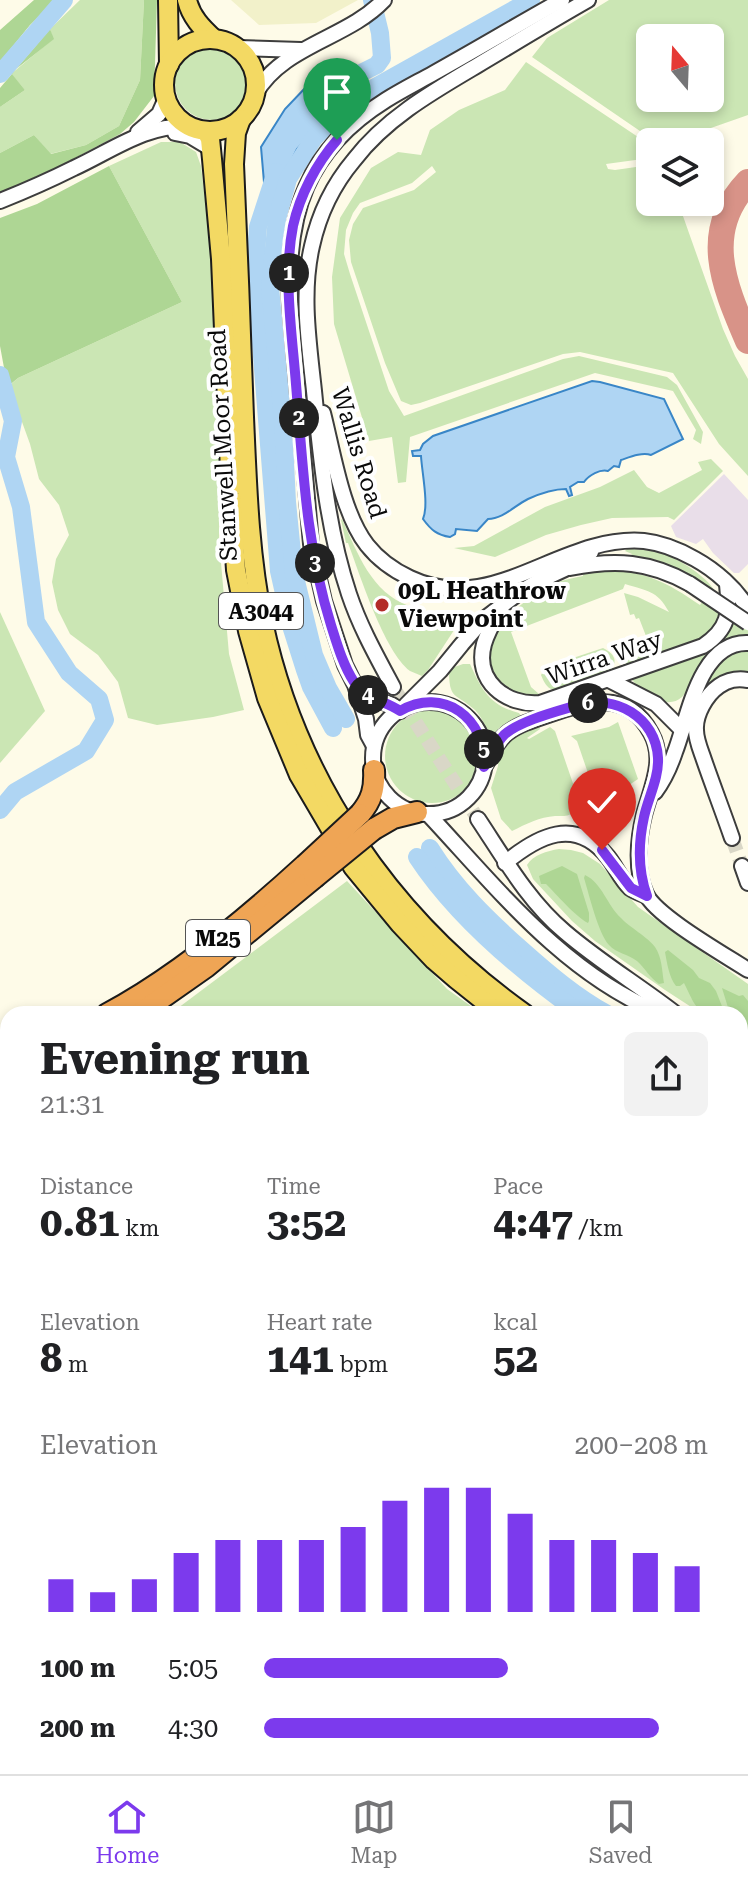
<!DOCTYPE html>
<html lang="en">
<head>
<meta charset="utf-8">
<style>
	:root { --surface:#fff; --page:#f2f2f2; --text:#202124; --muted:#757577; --line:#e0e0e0; --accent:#7c3aed }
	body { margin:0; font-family:"Roboto Serif",serif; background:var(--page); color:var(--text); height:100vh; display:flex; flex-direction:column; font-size:30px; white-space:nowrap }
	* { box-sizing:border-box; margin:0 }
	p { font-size:26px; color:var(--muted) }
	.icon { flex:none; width:44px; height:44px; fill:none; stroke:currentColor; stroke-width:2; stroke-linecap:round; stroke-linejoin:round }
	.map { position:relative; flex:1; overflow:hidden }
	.panel { position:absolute; left:0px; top:1006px; width:748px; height:768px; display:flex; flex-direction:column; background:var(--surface); border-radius:24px 24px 0 0; box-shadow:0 4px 12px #0003 }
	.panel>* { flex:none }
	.needle { width:52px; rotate:341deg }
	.controls { position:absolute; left:636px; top:24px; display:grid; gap:16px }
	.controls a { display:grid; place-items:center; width:88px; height:88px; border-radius:12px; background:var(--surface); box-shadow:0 4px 12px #0003; font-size:40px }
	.pin { position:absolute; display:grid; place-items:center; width:68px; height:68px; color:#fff; margin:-82px -34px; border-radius:50% 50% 50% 0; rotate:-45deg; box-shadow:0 0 8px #0007 }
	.pin .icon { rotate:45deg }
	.km { position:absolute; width:40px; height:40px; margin:-20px; border-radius:50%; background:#222; color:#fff; font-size:22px; line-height:40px; text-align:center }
	.round { display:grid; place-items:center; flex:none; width:84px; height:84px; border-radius:12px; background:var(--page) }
	.headline { display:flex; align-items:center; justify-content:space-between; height:136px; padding:0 40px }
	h1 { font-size:44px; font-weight:700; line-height:60px }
	.stats { display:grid; grid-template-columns:repeat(3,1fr); gap:12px; height:136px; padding:8px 40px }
	.stats div { display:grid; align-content:center }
	.stats b { font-size:40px; font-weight:700 }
	.stats small { font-size:22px; font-weight:400 }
	.stats p { font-size:22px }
	.chart { height:224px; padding:16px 40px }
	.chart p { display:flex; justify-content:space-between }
	.chart svg { width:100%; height:144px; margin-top:8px; stroke:var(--accent); stroke-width:6 }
	ul { padding:0 40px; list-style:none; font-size:26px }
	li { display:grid; grid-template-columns:128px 96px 1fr; align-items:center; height:60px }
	li i { height:20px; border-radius:10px; background:var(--accent) }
	.menu { display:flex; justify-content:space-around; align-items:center; height:112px; border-top:2px solid var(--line); background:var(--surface); font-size:22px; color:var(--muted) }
	.menu a { display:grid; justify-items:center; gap:4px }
	.menu .selected { color:var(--accent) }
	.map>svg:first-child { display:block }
</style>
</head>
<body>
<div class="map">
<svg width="748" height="1774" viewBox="0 0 748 1774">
	<rect width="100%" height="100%" fill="#fefbe8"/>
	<path fill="#e9dee9" d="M724 474 748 500V564L739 573H734L713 553 703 539 696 544 676 537 671 526Z"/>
	<path fill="#f2f1ca" d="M231 0H358L316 23 259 25Z"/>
	<g fill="#cbe6b4" fill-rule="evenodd">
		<path d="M80 0H144L140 80 119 126 86 145 50 154 34 135 0 153V107L25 90 11 74 53 39 50 29Z"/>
		<path d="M609 0H748V115L671 142H656L532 57 547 38ZM650 38H710V98H650Z"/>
		<circle cx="212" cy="83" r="37"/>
		<path d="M526 62 650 145V158L606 164 608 169 615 170 650 165V202H678L723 329 735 356 748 379V476L719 444 673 373 580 352 563 354 420 403 411 405 401 401 385 363 351 262 349 240 353 224 363 208 414 190 436 172 432 166 412 183 360 203 353 213 346 230 344 254 350 274 389 391 404 416 563 359 579 356 667 377 677 385 703 432 701 444 693 439 696 430 673 391 595 373 410 437 406 482 398 483 392 437 369 441 334 324 332 277 340 218 371 168 398 152 421 155 430 130 459 110 505 90Z"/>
		<path d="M161 142H180L196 152 201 166 210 244 220 404 219 540 229 654 244 710 213 717 157 725 128 718 118 682 98 655 70 634 58 610 52 582 56 559 69 535 59 505 39 479 30 444 9 386 18 378 182 302 109 166Z"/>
		<path d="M711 459 723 471 674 520 668 517 612 518 581 525 546 535 495 557 454 548 474 546 545 507 600 487 634 470 647 487 659 493 702 470 698 462Z"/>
		<path d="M342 519C358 554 371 592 409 606 425 612 442 615 458 620V624L428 670 422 676C418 674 414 673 410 671 384 651 360 575 348 543H346L341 520Z"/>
		<path d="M627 549C639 549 652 550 664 554 679 559 707 577 714 590 719 597 720 605 719 614 718 622 714 630 708 636 692 650 648 660 627 668L620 648 621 645 646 636 639 618 636 619 634 614 630 615 624 593 638 597 669 612C657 590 647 591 625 584L623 589 511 632 531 687 539 694 536 698C518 696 499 691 491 672 487 662 487 646 492 636 500 619 536 591 553 584 563 580 573 578 583 576V572C633 566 660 577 700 605L707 595C681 571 666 561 630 557L632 554 625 551Z"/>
		<path d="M0 612 45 711 0 763Z"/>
		<path d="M741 617 748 631V640C733 650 708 663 696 675 690 681 688 691 682 697 666 712 638 691 630 676L695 654 729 618Z"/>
		<path d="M603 648C643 668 568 695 553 690 546 687 544 682 541 675L546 667Z"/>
		<path d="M740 650 748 651V675C739 676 730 677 721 679 695 687 692 718 687 741L680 739C683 729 686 718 690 707 696 690 722 654 740 650Z"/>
		<path d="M463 664H470C482 690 489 705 519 713L521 716 499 728 491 739C486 729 483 718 475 710 455 692 449 701 449 669Z"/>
		<circle cx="432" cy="756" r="47"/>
		<path d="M618 722 638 779 607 800V807L616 813 603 817 577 741 571 736 609 727Z"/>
		<path d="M539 726 540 729 527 738 529 739 550 727 555 731 579 801C578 806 578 809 574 812 568 817 562 816 555 816 540 817 526 824 512 831L501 819 491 788 498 766 499 753 512 737Z"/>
		<path d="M559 849 571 850 583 853 600 864 638 907 748 984V1042L740 1037V1014H702L665 990 595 941 572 921 533 879 527 865C533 855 547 851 559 849Z"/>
		<path d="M347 881 447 989 482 1014H170Z"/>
		<path d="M8 1105V1344L0 1323V1108Z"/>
		<path d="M740 1198 748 1204V1774H639L641 1766H740Z"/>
		<path d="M0 1459 8 1480V1766H164L168 1774H0Z"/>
		<path d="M210 1766H636V1774H214Z"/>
	</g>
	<g fill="#aed694">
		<path d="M34 0H56L30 25 0 62V30Z"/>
		<path d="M144 0H157L154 96 134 122 120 134 64 164 0 193V153L34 135 51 154 86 145 119 126 140 80Z"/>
		<path d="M50 29 54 39 11 73 25 90 0 107V88Z"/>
		<path d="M109 166 182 302 18 378 12 383 7 384 0 346V218L37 204Z"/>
		<path d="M562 866 577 874 589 913V921L588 923C576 917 556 894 546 884H541L539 876Z"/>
		<path d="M585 875C602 883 607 905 621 918 628 926 649 938 655 947 662 957 662 971 664 983L659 984C650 978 645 968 637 961 628 954 616 953 609 945 598 933 589 894 584 878Z"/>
		<path d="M668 950 693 970 699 978 710 983 716 991 725 1014C694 1014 696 1006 684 983L680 986H676C669 977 667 963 665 952Z"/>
		<path d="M722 988 739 996 743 995 748 1001V1032L740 1028V1014H730Z"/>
	</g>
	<g fill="#afd5f3" stroke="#3986c7" stroke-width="2">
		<path d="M359 70 365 79 339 102 297 149 274 196 265 194 261 147 285 109 308 85Z"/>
		<path d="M592 381 600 382 664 399 683 439 651 455C642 452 630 457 621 460L619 467 614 466 608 471C600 469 589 475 584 482H578L570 487 572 495 569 496 566 489C553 489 539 494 528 499 514 506 503 519 488 519L477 531 456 529 455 534 450 537C437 535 431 530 423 519 429 505 422 473 421 456H413L412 451 420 450 423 444 433 436Z"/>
	</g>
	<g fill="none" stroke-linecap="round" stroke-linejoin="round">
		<g stroke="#afd5f3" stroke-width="18">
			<path d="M0 74 64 0"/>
			<path d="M343 87 361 73 377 65 382 58 380 33 372 0"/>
			<path d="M276 172 258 227 255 268 279 571 292 629 305 670 311 687 333 728"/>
			<path d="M0 375 13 421 6 457 21 507 36 622 69 673 99 699 105 720 86 751 15 792 0 810"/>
			<path d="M346 719 328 688 314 655 294 573 287 502 283 422 270 287 277 219 288 179 314 138 359 96 531 0"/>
			<path d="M430 848C455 888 487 919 522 950 549 974 576 997 607 1014"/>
			<path d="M417 857C457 918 522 972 581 1014"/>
			<path d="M740 1089 748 1094"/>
			<path d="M740 1119 748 1125"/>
			<path d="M0 1362 8 1376"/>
			<path d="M179 1766 182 1774"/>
		</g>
		<path stroke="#d89388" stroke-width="26" d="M748 182C700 232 725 287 748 341"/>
		<g stroke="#d9d7c7" stroke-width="14" stroke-dasharray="14 7" stroke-linecap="butt">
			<path d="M393 687 478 819"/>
			<path d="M732 838 742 866"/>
		</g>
		<g stroke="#3d3d3d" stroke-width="18">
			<g id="minor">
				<path d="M239 48 301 50"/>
				<path d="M255 94C283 45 347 39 384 0"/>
				<path d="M138 132 159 114 166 98"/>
				<path d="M175 133 190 136 210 148"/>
				<path d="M0 201C25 191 50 180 74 168 111 151 147 124 189 126"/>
				<path d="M323 413C333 452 342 513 367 545 378 559 395 571 410 578 494 618 560 534 644 541 663 543 679 550 695 559 715 570 737 589 748 609"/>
				<path d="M570 568C615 559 650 561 690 584"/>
				<path d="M504 603C497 616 488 630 484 644 474 681 506 706 540 703L703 646C729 629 730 613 727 584"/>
				<path d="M609 680 656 704 682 730"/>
				<path d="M356 685 373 699 392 705 400 711"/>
				<path d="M393 687C377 657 360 627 349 594 327 528 321 460 314 391 309 344 301 293 312 246 319 214 333 185 354 160 386 118 434 91 478 65 515 43 551 21 588 0"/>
				<circle cx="429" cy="758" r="56"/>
				<path d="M406 705 440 671 462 644 483 620 520 592 537 582 565 569 591 552"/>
				<path d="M374 746 368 735 366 719 355 685 345 665 324 601 311 544 290 304C286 213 306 150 386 100 402 90 418 82 434 73 477 49 519 24 562 0"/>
				<path d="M484 767C491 757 495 744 504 736 515 725 534 720 548 715 586 702 627 688 651 733 666 760 651 788 644 815 638 839 635 871 646 894 656 916 725 955 748 970"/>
				<path d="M655 792C664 780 670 767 675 752 688 719 699 641 748 643"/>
				<path d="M428 814C498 889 564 974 662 1014"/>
				<path d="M478 819C504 858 528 901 565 932 600 962 640 986 676 1014"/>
				<path d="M732 838C723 812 713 786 704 760 701 751 696 740 696 730 695 715 706 695 719 686 728 680 736 678 748 680"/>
				<path d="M505 863C538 836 575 816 608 857 616 867 621 880 630 888 634 891 642 894 647 896"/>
				<path d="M742 866 748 883"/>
				<path d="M740 1055 748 1059"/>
			</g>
		</g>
		<g stroke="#1b1b1b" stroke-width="22">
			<g id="major">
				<path d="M168 0 169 65"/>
				<path d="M187 0C191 17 202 28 214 39"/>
				<circle cx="210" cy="85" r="46"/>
				<path d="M241 119 236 133 234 164C238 248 241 333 244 417 247 485 249 554 263 622 297 782 392 920 525 1014"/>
				<path d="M206 131 210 139 212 159 221 259 231 494 236 570 248 631 267 698 299 775 353 867 400 924 434 960 456 979 500 1014"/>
				<path d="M740 1154 748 1159"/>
				<path d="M740 1170 748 1176"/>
			</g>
		</g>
		<g stroke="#1b1b1b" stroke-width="24">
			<g id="highway">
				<path d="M360 814C372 800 375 788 374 770"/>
				<path d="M374 829 393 818 417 812"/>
				<path d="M107 1014C177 977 246 919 305 865"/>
				<path d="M139 1014 206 967 314 878"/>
				<path d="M0 1063 8 1060"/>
				<path d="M0 1083 8 1080"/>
			</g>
		</g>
		<use href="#minor" stroke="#fff" stroke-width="14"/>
		<use href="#major" stroke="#f3d963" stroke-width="18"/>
		<use href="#highway" stroke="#efa555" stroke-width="20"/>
		<g stroke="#3d3d3d" stroke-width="18" stroke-linecap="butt">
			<path id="minor-bridge" d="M690 584 748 623"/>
		</g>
		<g stroke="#1b1b1b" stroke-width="24" stroke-linecap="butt">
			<g id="highway-bridge">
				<path d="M305 865 360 814"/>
				<path d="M314 878 374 829"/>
			</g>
		</g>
		<use href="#minor-bridge" stroke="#fff" stroke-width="14"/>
		<use href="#highway-bridge" stroke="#efa555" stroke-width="20"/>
	</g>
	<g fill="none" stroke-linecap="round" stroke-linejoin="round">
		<g stroke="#fff" stroke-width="16">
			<path id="route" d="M337 140C316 164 300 195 293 226 283 277 292 333 296 384 303 468 306 545 331 625 337 644 343 665 354 682 366 700 384 700 400 711 443 686 487 718 484 767 491 757 495 744 504 735 519 721 558 711 578 705 615 694 656 717 658 758 659 778 648 798 644 817 638 844 638 871 647 896L631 888 602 850"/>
		</g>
		<use href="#route" stroke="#7c3aed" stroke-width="10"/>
	</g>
	<circle fill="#b32b29" stroke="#fff" stroke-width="3" cx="382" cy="605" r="8"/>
	<g text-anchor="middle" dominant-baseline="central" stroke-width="8" stroke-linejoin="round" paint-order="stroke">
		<g fill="#fff" stroke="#545454" stroke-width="2">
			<rect x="219" y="593" width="84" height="36" rx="6"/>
			<rect x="186" y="920" width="64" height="36" rx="6"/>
		</g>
		<g font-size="22" font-weight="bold" fill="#0a0a0a">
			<text x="261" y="611">A3044</text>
			<text x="218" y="938">M25</text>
		</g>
		<g font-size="24" fill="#0a0a0a" stroke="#fff">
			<text transform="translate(223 445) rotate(-93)">Stanwell Moor Road</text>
			<text transform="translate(359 453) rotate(73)">Wallis Road</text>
			<text transform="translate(604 658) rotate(-19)">Wirra Way</text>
		</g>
		<g font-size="24" font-weight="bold" fill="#0a0a0a" stroke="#fff" text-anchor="start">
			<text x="398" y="591">09L Heathrow<tspan x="398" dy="28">Viewpoint</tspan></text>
		</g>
	</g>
</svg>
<div class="controls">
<a><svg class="needle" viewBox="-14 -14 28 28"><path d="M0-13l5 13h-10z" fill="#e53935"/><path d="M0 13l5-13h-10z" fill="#757577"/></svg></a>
<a><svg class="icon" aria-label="layers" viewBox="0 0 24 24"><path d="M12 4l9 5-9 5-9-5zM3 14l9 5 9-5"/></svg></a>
</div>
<div class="pin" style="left:337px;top:140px;background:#1e9e55"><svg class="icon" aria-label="arrive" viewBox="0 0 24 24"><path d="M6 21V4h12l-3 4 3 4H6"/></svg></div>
<div class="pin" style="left:602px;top:850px;background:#d93025"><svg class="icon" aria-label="check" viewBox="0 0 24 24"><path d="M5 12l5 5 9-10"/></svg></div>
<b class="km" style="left:289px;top:273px">1</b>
<b class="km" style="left:299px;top:418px">2</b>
<b class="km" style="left:315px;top:563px">3</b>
<b class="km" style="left:368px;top:695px">4</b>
<b class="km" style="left:484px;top:749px">5</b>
<b class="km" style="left:588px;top:703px">6</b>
<section class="panel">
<div class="headline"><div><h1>Evening run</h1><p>21:31</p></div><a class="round"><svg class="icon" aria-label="share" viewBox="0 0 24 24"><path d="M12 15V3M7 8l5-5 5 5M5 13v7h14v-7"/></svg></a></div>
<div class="stats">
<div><p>Distance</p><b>0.81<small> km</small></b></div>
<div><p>Time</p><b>3:52</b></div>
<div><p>Pace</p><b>4:47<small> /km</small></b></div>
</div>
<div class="stats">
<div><p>Elevation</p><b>8<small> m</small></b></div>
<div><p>Heart rate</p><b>141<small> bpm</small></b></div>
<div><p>kcal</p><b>52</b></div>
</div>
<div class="chart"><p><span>Elevation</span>200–208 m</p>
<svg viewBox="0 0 160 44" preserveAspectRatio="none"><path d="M5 44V34M15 44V38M25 44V34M35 44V26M45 44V22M55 44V22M65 44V22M75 44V18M85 44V10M95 44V6M105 44V6M115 44V14M125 44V22M135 44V22M145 44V26M155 44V30"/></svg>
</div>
<ul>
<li><b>100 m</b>5:05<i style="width:55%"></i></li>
<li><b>200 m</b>4:30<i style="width:89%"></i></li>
</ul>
</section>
</div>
<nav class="menu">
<a class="selected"><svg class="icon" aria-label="home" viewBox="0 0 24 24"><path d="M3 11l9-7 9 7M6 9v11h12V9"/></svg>Home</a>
<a><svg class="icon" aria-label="map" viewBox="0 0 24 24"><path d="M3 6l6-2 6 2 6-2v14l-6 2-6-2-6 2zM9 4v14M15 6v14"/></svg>Map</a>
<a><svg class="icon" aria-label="saved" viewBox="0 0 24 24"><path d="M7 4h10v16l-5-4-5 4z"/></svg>Saved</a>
</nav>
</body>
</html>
